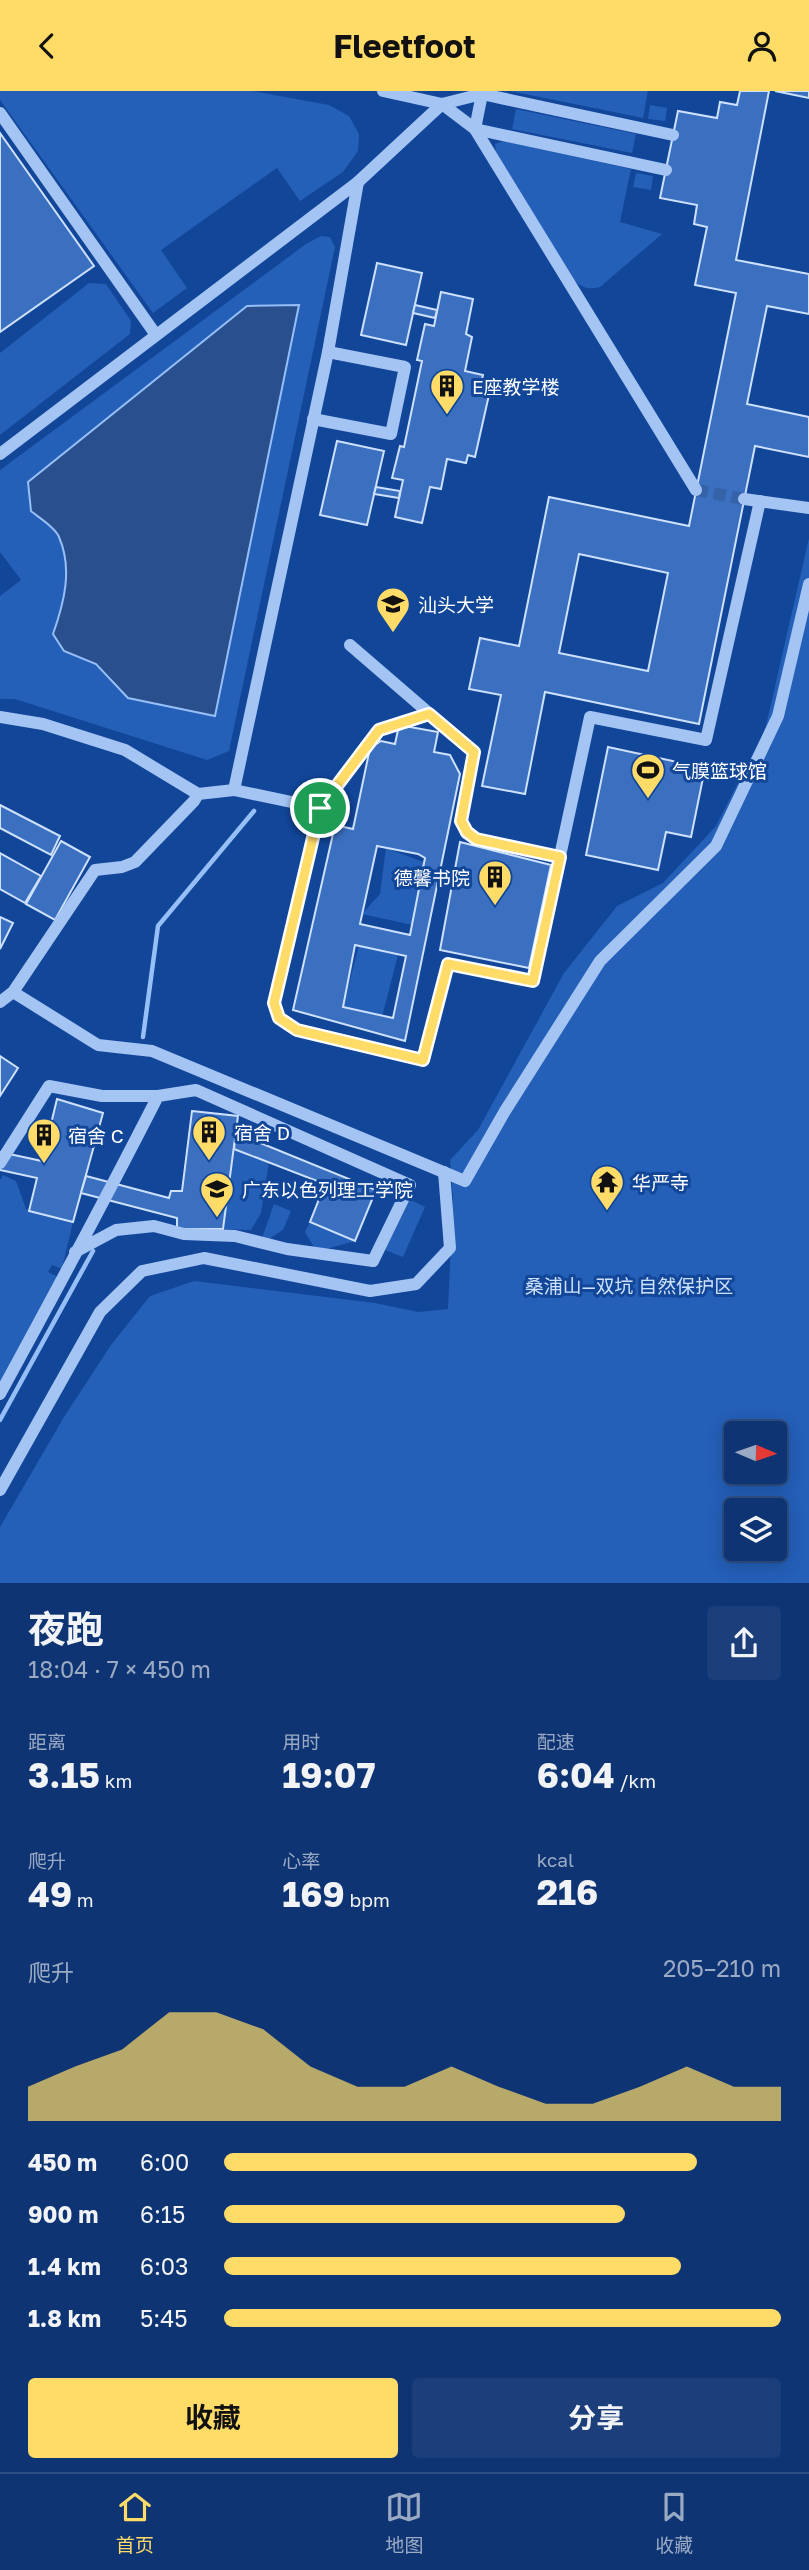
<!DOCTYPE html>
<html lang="zh">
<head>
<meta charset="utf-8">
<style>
	:root { --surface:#0e3473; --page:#1c3f7b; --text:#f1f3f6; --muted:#9baac4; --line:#2e4f85; --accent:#ffdb67 }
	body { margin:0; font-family:"Golos Text","Noto Sans SC",sans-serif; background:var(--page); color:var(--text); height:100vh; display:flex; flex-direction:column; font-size:26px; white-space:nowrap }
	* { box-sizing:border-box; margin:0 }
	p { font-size:23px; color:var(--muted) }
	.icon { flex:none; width:38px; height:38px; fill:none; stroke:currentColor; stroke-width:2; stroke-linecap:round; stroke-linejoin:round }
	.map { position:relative; height:1492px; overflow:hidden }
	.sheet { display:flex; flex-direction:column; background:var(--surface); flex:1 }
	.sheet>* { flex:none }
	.needle { width:46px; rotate:92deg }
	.fabs { position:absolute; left:724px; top:1330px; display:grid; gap:14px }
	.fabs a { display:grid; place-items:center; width:63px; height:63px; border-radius:7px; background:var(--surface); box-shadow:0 4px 18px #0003,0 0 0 2px var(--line); font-size:35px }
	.pin { position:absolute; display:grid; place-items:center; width:60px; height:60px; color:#fff; margin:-30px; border:4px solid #fff; border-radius:50%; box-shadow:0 2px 7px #0007 }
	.round { display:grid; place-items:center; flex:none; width:74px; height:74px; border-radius:7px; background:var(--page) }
	.head { display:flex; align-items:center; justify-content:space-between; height:119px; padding:0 28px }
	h1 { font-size:38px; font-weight:700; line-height:52px }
	.stats { display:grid; grid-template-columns:repeat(3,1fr); gap:10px; height:119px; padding:7px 28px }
	.stats div { display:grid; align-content:center }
	.stats b { font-size:35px; font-weight:700 }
	.stats small { font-size:19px; font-weight:400 }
	.stats p { font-size:19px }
	.chart { height:196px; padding:14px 28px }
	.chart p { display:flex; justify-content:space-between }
	.chart svg { width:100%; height:126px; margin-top:7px; fill:var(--accent); opacity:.7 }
	.button { display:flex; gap:14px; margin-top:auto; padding:14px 28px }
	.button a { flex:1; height:80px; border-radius:7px; background:var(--accent); color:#111; font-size:28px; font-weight:700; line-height:80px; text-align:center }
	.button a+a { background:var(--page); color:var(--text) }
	ul { padding:0 28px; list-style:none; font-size:23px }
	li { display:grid; grid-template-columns:112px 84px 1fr; align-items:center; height:52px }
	li i { height:18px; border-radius:9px; background:var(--accent) }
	header { display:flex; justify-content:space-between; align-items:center; height:91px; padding:0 28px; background:var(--accent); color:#111; font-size:32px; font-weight:700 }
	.tabs { display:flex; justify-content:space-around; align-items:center; height:98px; border-top:2px solid var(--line); background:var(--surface); font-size:19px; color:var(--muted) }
	.tabs a { display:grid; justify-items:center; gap:4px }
	.tabs .active { color:var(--accent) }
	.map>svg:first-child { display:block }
</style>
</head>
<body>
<header><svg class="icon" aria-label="back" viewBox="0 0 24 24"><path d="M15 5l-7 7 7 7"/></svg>Fleetfoot<svg class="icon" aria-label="person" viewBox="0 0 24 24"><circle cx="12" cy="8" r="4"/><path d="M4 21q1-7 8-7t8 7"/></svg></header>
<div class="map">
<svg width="809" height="1492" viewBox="0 0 809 1492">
	<rect width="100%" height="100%" fill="#124699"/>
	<g fill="#245fb8" fill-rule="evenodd">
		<path d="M0 0H253L329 14 349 25 359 43 358 60 343 81 300 110 277 77 161 159 187 197 153 222 0 9Z"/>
		<path d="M510 0H648L643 27Z"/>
		<path d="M650 14 667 17 665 30 648 28Z"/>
		<path d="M516 18 636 43 632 62 512 38Z"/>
		<path d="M504 50 631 78 620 131 662 143 600 196C589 199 582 197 574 189L496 62 495 53Z"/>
		<path d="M636 82 653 85 651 99 633 96Z"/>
		<path d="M321 145 330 146 335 156 229 660 207 669 15 608H0V505L21 489 0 461V379L306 153Z"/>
		<path d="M89 192 106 193 131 230 130 243 0 344V262Z"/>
		<path d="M809 447V1492H0V1436L64 1326 111 1254 150 1205 194 1190 375 1212 418 1221 448 1218 453 1107 450 1069 478 1039 564 882 617 815 663 792 716 735 765 639ZM737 1342H775V1381H737ZM737 1419H775V1458H737Z"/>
		<path d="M386 757 426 772 412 834 362 823 380 803Z"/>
		<path d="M359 854 398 864 382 926 343 916Z"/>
		<path d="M234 1058 269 1071 261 1122 251 1139 223 1138Z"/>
		<path d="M3 1084 16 1090 26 1118 73 1131 62 1178 52 1174 48 1181 58 1186 0 1293V1089Z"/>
		<path d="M403 1105 425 1116 403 1166 380 1157Z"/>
		<path d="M274 1113 291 1120 283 1139 269 1148 262 1147Z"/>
		<path d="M310 1131 355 1150 323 1159 315 1158 305 1141Z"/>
	</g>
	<path fill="#294f8d" stroke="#96bef7" stroke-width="2" d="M299 214 215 625 128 607 96 573 64 560 53 543C64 512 73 478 59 446 55 436 39 427 31 420L28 391 247 215Z"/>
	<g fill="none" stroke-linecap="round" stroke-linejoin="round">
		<g stroke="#96bef7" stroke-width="4.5">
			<path d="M143 946 158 835 254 720"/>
			<path d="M0 1329 93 1160"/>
		</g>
	</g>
	<g fill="#3b70c1" stroke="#cde0fe" stroke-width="2" fill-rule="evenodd">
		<path d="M740 0H769L736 169 809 183V223L767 215 747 313 809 326V366L755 355 699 633 545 601 525 703 482 695 501 604 469 598 480 547 519 555 549 406 689 435 736 202 695 194 707 136 694 133 697 114 660 107 678 20 717 27 720 11 737 14ZM579 463 668 482 648 580 559 562Z"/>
		<path d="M775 0H809V7Z"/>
		<path d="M0 42 94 175 0 241Z"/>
		<path d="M377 172 422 182 406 254 361 244Z"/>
		<path d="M441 201 473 208 466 243 472 246 465 280 483 284 481 293 491 295 475 366 468 364 466 372 447 368 441 398 430 396 422 432 395 426 403 389 392 387 400 355 404 356 422 270 417 269 425 233 434 235Z"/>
		<path d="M415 214 437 219 435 227 413 222Z"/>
		<path d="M337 350 384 360 367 434 320 424Z"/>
		<path d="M376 396 400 400 399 407 374 403Z"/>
		<path d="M399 634 438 641 434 661 450 664 460 683 405 950 293 919 335 734 353 738 370 657 381 650 395 653ZM377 755 418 763 425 767 410 844 360 833ZM355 854 406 865 393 927 343 916Z"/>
		<path d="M608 656 705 677 691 746 666 741 658 779 586 764Z"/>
		<path d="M0 714 60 745 51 764 0 737Z"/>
		<path d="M61 750 90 766 55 829 26 813Z"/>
		<path d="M460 751 551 774 529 877 440 859Z"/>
		<path d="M0 762 41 785 25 812 0 798Z"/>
		<path d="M0 826 13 832 0 858Z"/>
		<path d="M0 965 18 977 0 1005Z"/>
		<path d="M57 1008 103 1022 73 1131 29 1120 37 1087 0 1079V1061L42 1070Z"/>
		<path d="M192 1020 238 1025 223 1138H177V1127L81 1102 86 1085 169 1107 171 1100H182Z"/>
		<path d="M236 1042 376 1099 355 1150 310 1131 325 1093 234 1058Z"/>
	</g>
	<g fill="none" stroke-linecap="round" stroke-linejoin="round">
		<path stroke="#3662a8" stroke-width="12" stroke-dasharray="12 6" stroke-linecap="butt" d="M696 399 744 408"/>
		<g stroke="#a4c4f4" stroke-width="12">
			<path d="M383 0 442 13 482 3 673 44"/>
			<path d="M486 0 482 3 475 38 696 399"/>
			<path d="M0 22 156 244"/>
			<path d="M313 328 391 343 405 276 328 261"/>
			<path d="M0 363 358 91 442 13 475 38 666 79"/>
			<path d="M744 408 809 417"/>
			<path d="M350 554 474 661 461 730 466 742 476 748 560 766"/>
			<path d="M429 623 379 639 320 717 274 912 279 927 297 939 423 969 448 873 533 890 590 626 706 649 760 410"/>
			<path d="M0 626 43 633 125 659 198 703"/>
			<path d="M234 699 320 717"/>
			<path d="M13 901 98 954 152 960 465 1090 505 1020 600 870 716 755 778 625 809 493"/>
			<path d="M0 911 13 901 95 779 122 776 135 771 194 710 198 703 234 699 328 261 358 91"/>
			<path d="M0 1072 49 995 102 1005H158"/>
			<path d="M0 1303C54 1204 107 1105 158 1005L196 999 410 1094 373 1170 287 1158 235 1145 184 1143 154 1135 116 1139 75 1161"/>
			<path d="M0 1399 100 1221 142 1180 204 1167 370 1200 416 1193 450 1157 444 1081"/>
		</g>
	</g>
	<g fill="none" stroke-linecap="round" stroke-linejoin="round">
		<g stroke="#fff" stroke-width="14">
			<path id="route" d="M429 623 474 661 461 730 467 741 476 748 560 766 533 890 448 873 423 969 297 939 279 927 274 912 320 717 379 639Z"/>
		</g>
		<use href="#route" stroke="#ffdb67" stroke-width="9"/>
	</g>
	<defs>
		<g id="building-pin" transform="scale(1.75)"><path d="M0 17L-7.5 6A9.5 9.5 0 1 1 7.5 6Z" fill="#ffdb67" stroke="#124699"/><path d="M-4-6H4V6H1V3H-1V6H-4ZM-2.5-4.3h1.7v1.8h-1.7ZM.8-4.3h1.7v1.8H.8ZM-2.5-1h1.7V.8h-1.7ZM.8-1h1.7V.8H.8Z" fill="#111"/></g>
		<g id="university-pin" transform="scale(1.75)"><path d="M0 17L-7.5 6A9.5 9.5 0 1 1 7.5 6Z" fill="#ffdb67" stroke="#124699"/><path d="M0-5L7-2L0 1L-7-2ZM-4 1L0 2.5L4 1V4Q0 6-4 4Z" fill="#111"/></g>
		<g id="stadium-pin" transform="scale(1.75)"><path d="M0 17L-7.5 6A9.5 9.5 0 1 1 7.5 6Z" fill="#ffdb67" stroke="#124699"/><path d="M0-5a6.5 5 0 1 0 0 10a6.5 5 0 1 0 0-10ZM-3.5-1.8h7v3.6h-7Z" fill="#111"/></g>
		<g id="temple-pin" transform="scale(1.75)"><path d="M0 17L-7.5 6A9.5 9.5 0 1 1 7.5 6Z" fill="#ffdb67" stroke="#124699"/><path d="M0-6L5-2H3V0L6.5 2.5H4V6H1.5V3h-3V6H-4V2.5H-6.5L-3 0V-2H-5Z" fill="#111"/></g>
	</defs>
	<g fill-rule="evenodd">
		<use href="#building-pin" x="447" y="295"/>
		<use href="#university-pin" x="393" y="513"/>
		<use href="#stadium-pin" x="648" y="679"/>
		<use href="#building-pin" x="495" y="786"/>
		<use href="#building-pin" x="209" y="1041"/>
		<use href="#building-pin" x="44" y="1044"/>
		<use href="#temple-pin" x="607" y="1091"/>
		<use href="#university-pin" x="217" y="1098"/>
	</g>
	<g text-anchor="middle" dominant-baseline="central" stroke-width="6" stroke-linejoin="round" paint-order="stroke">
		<g font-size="19" fill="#fff" stroke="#124699" text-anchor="start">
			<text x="472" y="295">E座教学楼</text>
			<text x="418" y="513">汕头大学</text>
			<text x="672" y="679">气膜篮球馆</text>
			<text x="470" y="786" text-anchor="end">德馨书院</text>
			<text x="234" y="1041">宿舍 D</text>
			<text x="68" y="1044">宿舍 C</text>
			<text x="632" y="1091">华严寺</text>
			<text x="242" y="1098">广东以色列理工学院</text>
		</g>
		<g font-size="19" fill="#cde0fe" stroke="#124699">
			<text x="629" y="1194">桑浦山—双坑 自然保护区</text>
		</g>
	</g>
</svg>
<div class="fabs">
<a><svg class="needle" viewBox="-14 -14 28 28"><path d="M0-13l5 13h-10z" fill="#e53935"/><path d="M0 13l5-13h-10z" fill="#9baac4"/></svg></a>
<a><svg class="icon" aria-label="layers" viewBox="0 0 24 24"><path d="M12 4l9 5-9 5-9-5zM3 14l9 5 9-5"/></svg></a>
</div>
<div class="pin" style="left:320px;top:717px;background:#1e9e55"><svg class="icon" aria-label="arrive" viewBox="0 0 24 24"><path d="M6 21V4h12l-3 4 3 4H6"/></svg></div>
</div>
<section class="sheet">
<div class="head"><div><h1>夜跑</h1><p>18:04 · 7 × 450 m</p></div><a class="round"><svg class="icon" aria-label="share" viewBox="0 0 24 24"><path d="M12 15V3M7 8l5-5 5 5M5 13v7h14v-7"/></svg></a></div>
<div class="stats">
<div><p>距离</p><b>3.15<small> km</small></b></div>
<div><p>用时</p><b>19:07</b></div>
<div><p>配速</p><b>6:04<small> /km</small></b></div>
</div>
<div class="stats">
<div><p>爬升</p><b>49<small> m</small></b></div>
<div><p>心率</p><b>169<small> bpm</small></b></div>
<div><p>kcal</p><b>216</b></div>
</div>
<div class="chart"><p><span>爬升</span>205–210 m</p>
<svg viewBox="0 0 160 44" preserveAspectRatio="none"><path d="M0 44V32L10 25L20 19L30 6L40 6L50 12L60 25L70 32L80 32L90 25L100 32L110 38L120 38L130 32L140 25L150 32L160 32V44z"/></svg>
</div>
<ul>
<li><b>450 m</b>6:00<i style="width:85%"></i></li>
<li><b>900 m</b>6:15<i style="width:72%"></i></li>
<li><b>1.4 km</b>6:03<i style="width:82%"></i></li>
<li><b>1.8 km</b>5:45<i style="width:100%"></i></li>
</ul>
<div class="button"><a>收藏</a><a>分享</a></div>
</section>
<nav class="tabs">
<a class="active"><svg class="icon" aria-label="home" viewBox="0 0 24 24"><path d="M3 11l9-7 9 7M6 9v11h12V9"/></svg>首页</a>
<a><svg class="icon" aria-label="map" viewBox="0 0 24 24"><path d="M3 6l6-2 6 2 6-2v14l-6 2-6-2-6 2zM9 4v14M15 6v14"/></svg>地图</a>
<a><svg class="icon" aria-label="saved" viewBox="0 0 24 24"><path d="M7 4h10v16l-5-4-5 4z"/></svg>收藏</a>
</nav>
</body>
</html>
